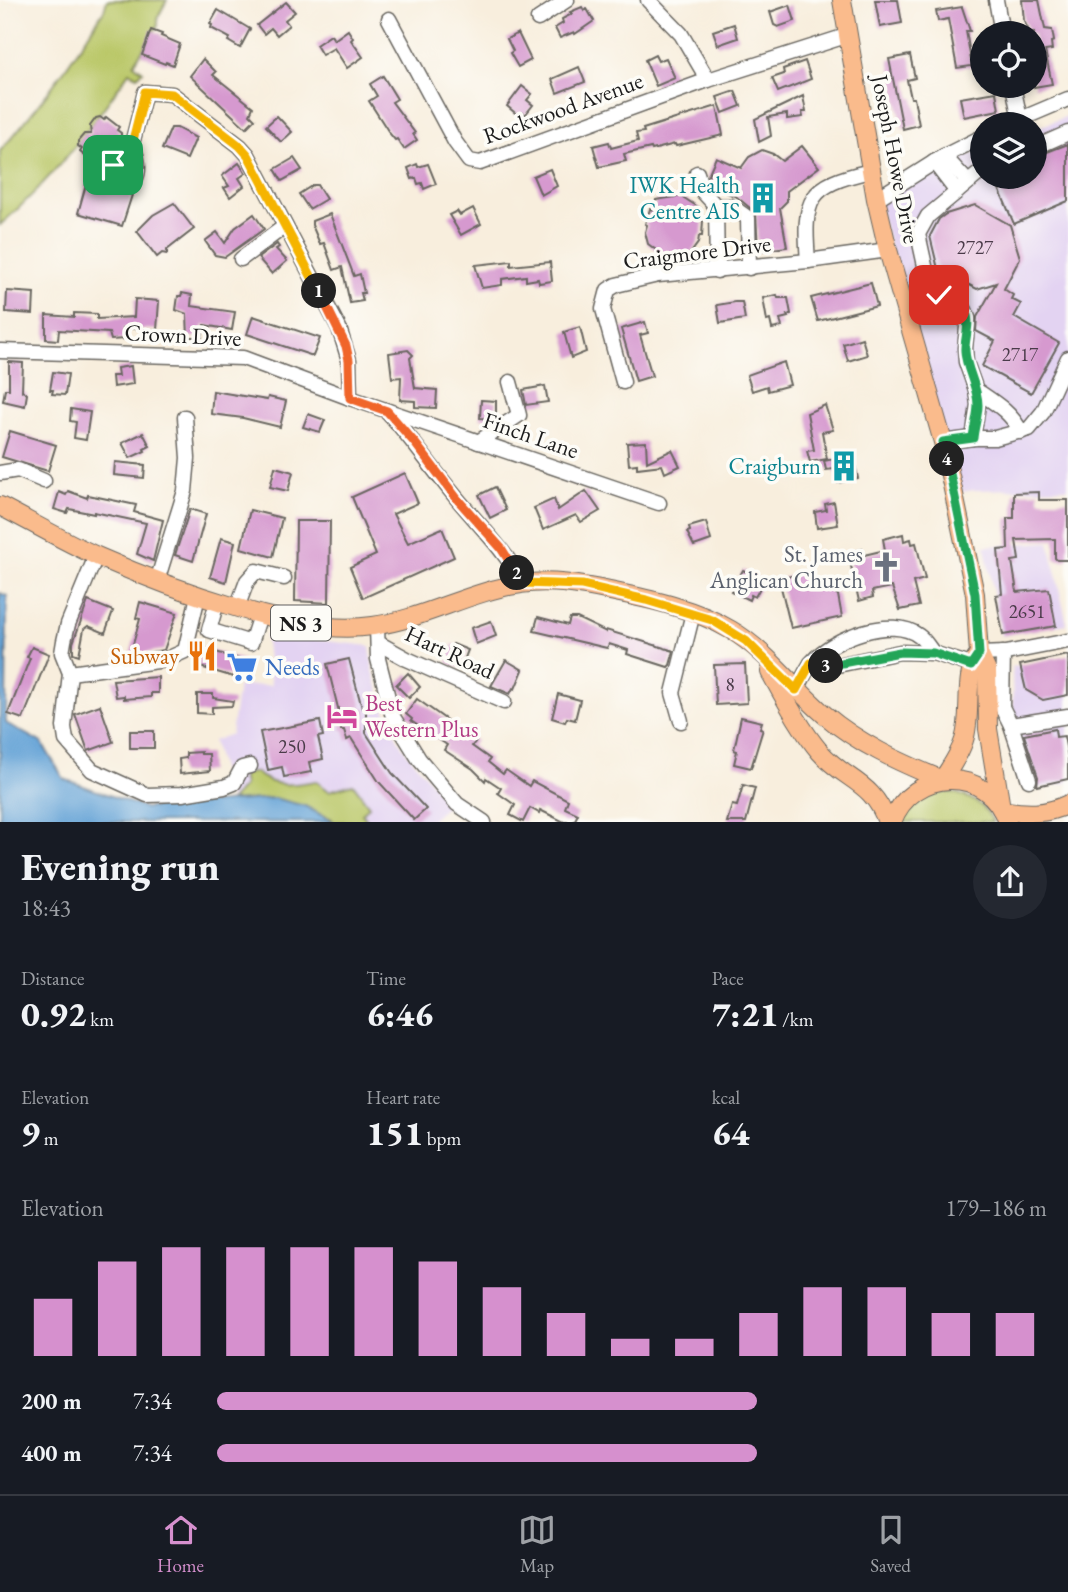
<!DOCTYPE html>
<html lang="en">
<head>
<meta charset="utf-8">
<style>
	:root { --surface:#171b24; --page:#242831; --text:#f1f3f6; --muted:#9ea1a6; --line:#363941; --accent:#d690ce }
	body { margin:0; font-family:"EB Garamond",serif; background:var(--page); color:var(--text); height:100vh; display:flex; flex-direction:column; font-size:26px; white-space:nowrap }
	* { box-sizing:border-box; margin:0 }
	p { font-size:23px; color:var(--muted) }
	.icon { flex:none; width:38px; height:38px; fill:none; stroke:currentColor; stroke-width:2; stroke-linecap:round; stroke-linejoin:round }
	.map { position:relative; height:822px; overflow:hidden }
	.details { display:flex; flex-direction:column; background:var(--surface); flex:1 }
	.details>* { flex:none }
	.controls { position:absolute; left:970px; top:21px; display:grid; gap:14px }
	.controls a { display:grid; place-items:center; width:77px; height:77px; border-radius:50%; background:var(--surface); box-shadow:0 4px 10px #0003; font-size:35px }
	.pin { position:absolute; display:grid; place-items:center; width:60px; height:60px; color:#fff; margin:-30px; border-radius:14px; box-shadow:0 4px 10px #0006 }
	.km { position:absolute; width:35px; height:35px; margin:-18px; border-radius:50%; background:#222; color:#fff; font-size:19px; line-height:35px; text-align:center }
	.round { display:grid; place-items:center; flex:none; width:74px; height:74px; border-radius:37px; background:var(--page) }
	.head { display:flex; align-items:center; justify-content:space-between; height:119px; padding:0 21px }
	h1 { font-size:38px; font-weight:800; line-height:52px }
	.stats { display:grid; grid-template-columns:repeat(3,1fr); gap:10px; height:119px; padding:7px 21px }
	.stats div { display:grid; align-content:center }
	.stats b { font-size:35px; font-weight:800 }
	.stats small { font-size:19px; font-weight:400 }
	.stats p { font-size:19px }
	.chart { height:196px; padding:14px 21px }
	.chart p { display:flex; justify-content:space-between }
	.chart svg { width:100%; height:126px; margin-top:7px; stroke:var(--accent); stroke-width:6 }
	ul { padding:0 21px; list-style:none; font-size:23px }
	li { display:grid; grid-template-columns:112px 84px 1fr; align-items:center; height:52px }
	li i { height:18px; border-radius:9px; background:var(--accent) }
	.dock { display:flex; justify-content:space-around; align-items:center; height:98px; border-top:2px solid var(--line); background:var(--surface); font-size:19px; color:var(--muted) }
	.dock a { display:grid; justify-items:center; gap:4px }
	.dock .active { color:var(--accent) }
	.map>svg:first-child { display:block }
</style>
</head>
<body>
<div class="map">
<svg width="1068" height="822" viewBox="0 0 1068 822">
	<rect width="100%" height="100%" fill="#fdfcf7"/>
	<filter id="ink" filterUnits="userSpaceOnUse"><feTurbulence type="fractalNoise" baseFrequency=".0143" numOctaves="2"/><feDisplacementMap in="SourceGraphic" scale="14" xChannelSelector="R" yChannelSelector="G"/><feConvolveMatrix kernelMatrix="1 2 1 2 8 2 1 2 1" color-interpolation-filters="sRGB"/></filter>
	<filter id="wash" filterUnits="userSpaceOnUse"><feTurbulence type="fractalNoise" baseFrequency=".00686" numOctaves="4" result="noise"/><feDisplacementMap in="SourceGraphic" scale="28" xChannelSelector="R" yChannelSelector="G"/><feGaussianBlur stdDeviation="1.57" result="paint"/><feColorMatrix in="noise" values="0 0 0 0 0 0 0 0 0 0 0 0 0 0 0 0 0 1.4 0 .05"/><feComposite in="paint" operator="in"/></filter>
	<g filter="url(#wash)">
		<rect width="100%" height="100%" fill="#f8eedd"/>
		<g fill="#e3d3f2">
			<path d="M1068 116V488L974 490 956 493 876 194 982 150V177H1034V129Z"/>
			<path d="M1049 542 1067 624 1001 636 985 546Z"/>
			<path d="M265 634 370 646 373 671 389 722 402 747 449 804 429 822H334L305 806 274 798 230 801 213 741 231 734 238 686 271 685Z"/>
			<path d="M1068 656V783L1029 790 1013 711 1012 667Z"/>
		</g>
		<g fill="#bac768" stroke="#6b7242" stroke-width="2">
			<path d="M107 0H167L158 17V25L134 64 143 71 137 76 129 72C91 128 52 180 0 225V151C39 107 73 60 104 10Z"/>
			<path d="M255 772C274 789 293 785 316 781L329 791 353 784 369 806 362 814 369 822H334L331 818 274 798 230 801 244 786 242 775Z"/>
			<path d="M952 792C970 797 985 804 993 822H901C913 801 928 793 952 792Z"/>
		</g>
		<path fill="#64a2d6" stroke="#405f79" stroke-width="2" d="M0 593 7 596 6 723 42 743 64 779 145 808 274 798 305 806 334 822H0Z"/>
		<g id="blocks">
			<g fill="#d699cf">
				<path d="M875 0H898L902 23 880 27Z"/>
				<path d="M1022 0H1039L1045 29 1052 30 1054 41 1051 42 1052 50 1045 51 1052 84 1034 87V33H1030L1024 21Z"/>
				<path d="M286 2 295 12 285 20 289 25 277 35 271 28 264 34 257 25Z"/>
				<path d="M790 5 795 21 778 27 774 25 770 12Z"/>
				<path d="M582 7 584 11 587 9 594 21 575 34 574 32 560 38 555 28 563 23 562 19 572 14 570 12Z"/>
				<path d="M962 7 970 31H966L972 66 957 68 948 19 938 21 936 11Z"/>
				<path d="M218 10 250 29 240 48 228 41 230 38 211 28 212 25 210 24Z"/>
				<path d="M734 24 738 38 718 45 713 31Z"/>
				<path d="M151 30 162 34 161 36 180 44 173 65 166 62 165 64 142 55Z"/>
				<path d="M348 30 353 38 351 40 363 57 347 68 334 48 322 55 316 45 331 35 334 40Z"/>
				<path d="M518 33 531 60 518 67 510 53 513 51 507 39Z"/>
				<path d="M655 55 658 61 666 58 675 78 656 86 645 60Z"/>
				<path d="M910 55 915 78 907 80 911 98H914L919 125 903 129 889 59Z"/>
				<path d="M203 59 216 72 213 75 253 107 250 114 255 119 246 128 190 76Z"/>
				<path d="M805 61 811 79 778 92 772 78 784 74 783 69Z"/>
				<path d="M579 67 585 82 557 93 552 79Z"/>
				<path d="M383 76 397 99 392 102 415 133 413 134 417 140 404 149 397 139 395 140 390 134 369 101 377 96 370 84Z"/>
				<path d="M522 86 532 94 527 100 533 105 525 115 523 113 520 117 507 106Z"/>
				<path d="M735 91 741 106 723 113 717 97Z"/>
				<path d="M996 92 999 110 964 117 960 98Z"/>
				<path d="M803 96 806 112H802L803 117 787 119V114L768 117 771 136 759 142 755 119Z"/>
				<path d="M717 106 723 135 676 146 675 144 652 150 651 148 624 154 626 161 599 167 593 146 609 142 611 148 638 141 636 133 644 132 643 129Z"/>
				<path d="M277 116 292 132 281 142 266 126Z"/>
				<path d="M100 117 104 120 106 117 119 127 117 130 121 133V137L104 161 96 159 93 162 80 152 82 149 78 146V141L84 134H91L90 126 96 118Z"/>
				<path d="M171 128H177L196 138 187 159 162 149Z"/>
				<path d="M1068 144V201L1014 224 994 177H1034V157Z"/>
				<path d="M802 146 819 167 787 191V201L780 208 787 247 758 251 756 213 737 197 711 186 708 175 716 157 741 168 749 157 762 150 773 154 782 161Z"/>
				<path d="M294 158 302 170 282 181 275 169Z"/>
				<path d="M239 163 246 173 239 178 244 186 230 197 224 188 229 186 222 176Z"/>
				<path d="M417 164 418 167 428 164 436 184 424 189 422 183 418 184 416 178 412 179 408 168Z"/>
				<path d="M550 169 557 186 541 195 533 176Z"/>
				<path d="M87 181 132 195 122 226 78 213Z"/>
				<path d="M313 185H317L326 199 309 209 299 194Z"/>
				<path d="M681 196 701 209 699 219 703 220 702 236H699L698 243 690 254 677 256 676 259 659 257 660 253 648 244 645 232 647 225 645 224 650 209 654 210 656 200Z"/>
				<path d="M174 203 194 229 167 250V254L162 253 157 257 137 231 153 215Z"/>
				<path d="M975 205 1010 225 1020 258 1004 289 1013 295 1011 299 1021 304 1014 317 1059 343 1031 393 982 366 995 341 976 331 977 317 996 283 977 289 938 269 930 236 939 219 946 214Z"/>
				<path d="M473 208 481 224 461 235 449 215 457 211 460 215Z"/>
				<path d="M254 214 264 229 225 257 215 255 205 241 217 232 225 243 235 228Z"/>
				<path d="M330 214 354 276 360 274 364 293H361L363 301 350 303 342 267 334 270 324 243 320 244 312 225V221Z"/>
				<path d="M277 244 279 247 276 249 287 261 272 274 258 258Z"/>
				<path d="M511 261V266L550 262 552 281 539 283 538 279 526 281V276L502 279V285L482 288 475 265Z"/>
				<path d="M871 283 877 306 818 321 811 298Z"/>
				<path d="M7 291 34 293 33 314 6 312Z"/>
				<path d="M182 293 192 295 191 306 235 312 232 330 204 325 202 337H188L187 314 176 310 178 296H181Z"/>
				<path d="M777 295 778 298H788L791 314 787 315 788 317 780 319 782 327 772 329 770 320 767 321 763 298Z"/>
				<path d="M135 299 159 301 157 330 123 328 124 339 111 340 109 333 59 330 58 340 46 339V315L74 317V313L97 314V319L134 317Z"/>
				<path d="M735 302H742L745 319 720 323 717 305Z"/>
				<path d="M253 316 320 338 313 356 247 334Z"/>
				<path d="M645 322 648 333 640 335 652 376 636 381 621 329Z"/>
				<path d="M580 327 586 352 571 358 564 332Z"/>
				<path d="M862 338 867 355 848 361 843 344Z"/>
				<path d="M408 350 413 355 410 358 415 388 437 390 436 408 415 407V401L400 400 401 377 392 378 389 353Z"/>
				<path d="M9 362 23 363 22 391 27 394 25 406 3 401 5 389H9Z"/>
				<path d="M784 362 790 385 768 391 767 386 752 391 747 375Z"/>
				<path d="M131 366 133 384 113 387 112 376H118L117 368Z"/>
				<path d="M53 372 68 374 65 395 52 394 53 390H50Z"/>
				<path d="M545 386 548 402 526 405 523 390Z"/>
				<path d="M213 391 267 400 268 397 286 401 280 427 243 418 211 414Z"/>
				<path d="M481 400 496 401V419L480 418Z"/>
				<path d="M825 405 833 430 822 432 827 459 810 462 807 451 814 450 807 413Z"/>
				<path d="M71 409 90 412 86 440 74 438 76 422 70 421Z"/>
				<path d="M308 414 325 420 320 432 303 427Z"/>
				<path d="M10 431 56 445 48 471 2 457Z"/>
				<path d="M143 433 150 446 144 449 145 451 130 458 122 443Z"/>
				<path d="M646 442 647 462 672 450 680 466 665 473 662 465 637 468V464L629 465 627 443Z"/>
				<path d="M853 455 858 478 838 483 834 469 826 470 824 461Z"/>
				<path d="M115 462 145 465 144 478 114 475Z"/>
				<path d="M275 467 293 472 288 491 270 487Z"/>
				<path d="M405 473 418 503 393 514 408 543 442 528 454 557 363 598 350 567 376 555 352 497Z"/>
				<path d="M495 487 506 510 490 518 479 495Z"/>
				<path d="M68 491 87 498 88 495 136 505 134 512 163 520 153 561 137 554 146 523 94 512V514L69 509 67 513 54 509 59 492 66 495Z"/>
				<path d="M586 491 600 511 581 522 576 515 543 530 534 508 554 499 558 510Z"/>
				<path d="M1039 492V500H1068V560H1057L1055 558V539L1016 540 1019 560 1012 561 1017 592 1049 589 1056 626 1003 635 996 595 1002 594 998 550 1008 549 1007 518H1014V493Z"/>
				<path d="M834 502 838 525 817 528 815 512 826 510 825 504Z"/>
				<path d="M190 509 206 514 193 561 175 555Z"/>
				<path d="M250 510 282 518 273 557 241 548Z"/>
				<path d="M296 521H330L329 603 295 601Z"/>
				<path d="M706 522 711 540 694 546 687 532 690 531 689 527Z"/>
				<path d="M903 534 904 541 911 539 912 544 916 543 925 579 913 582 919 606 900 610 892 587 872 591 873 597 859 601 848 553 862 549 864 555 885 550 883 539Z"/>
				<path d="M221 538 235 542 226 582 210 577Z"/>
				<path d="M743 570 760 579 756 586 760 588 755 597 751 595 749 600 731 591Z"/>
				<path d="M803 573 838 595 842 617 791 628 779 579Z"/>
				<path d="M88 601 113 611 105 633 88 626 84 629 79 655 73 653V643Z"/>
				<path d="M140 602 177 613 164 650 130 655 140 619 136 618Z"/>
				<path d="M538 617 568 625 570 618H577L606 632V630L674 651 670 665 668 667 627 654 628 650 609 644 607 648 534 631Z"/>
				<path d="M491 621 496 636 476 644 471 628Z"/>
				<path d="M453 644 468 650 461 668 447 663Z"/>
				<path d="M32 647 49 654 23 719 8 714 30 658 27 657Z"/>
				<path d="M202 648 243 660 237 678 197 666Z"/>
				<path d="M1068 655V695L1043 700 1026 690 1020 665Z"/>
				<path d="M349 659 362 708H366V733L392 773 426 809 414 820 379 782 351 738 347 740 344 730H341V720L327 664Z"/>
				<path d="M506 660 523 670 515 689 513 688 510 694 491 686Z"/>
				<path d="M745 664 747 703 716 705 714 665Z"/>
				<path d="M408 673 420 687 409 698 396 685Z"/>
				<path d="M158 677V693H151V697L124 699V696L116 697 113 680Z"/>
				<path d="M197 694H213V698L233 701 232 706 212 707V714L197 713Z"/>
				<path d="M558 694 580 700 575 720 567 718 565 722 552 718Z"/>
				<path d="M417 699 476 741 472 746 490 759 488 762 503 774 506 770 529 786 532 781 568 800 565 808 578 814 574 822H564L540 810 539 813 530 808 523 822 510 815 515 805 498 793 501 788 486 778 485 781 473 769 444 750 447 745 411 721 412 719 406 714Z"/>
				<path d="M100 705 113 742 88 751 75 714Z"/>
				<path d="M741 717 762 722 760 728 763 729 751 768 734 764 737 751 734 750Z"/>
				<path d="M320 721 323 736 318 737 323 759 309 762 311 772 284 777 282 767 268 770 260 732Z"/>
				<path d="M1055 729 1056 737 1064 736 1068 757V779L1037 786 1038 777 1024 735Z"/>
				<rect x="130" y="731" width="24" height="17"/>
				<path d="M201 752V754H209L210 771 180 774 179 759 186 758V753Z"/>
				<path d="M743 785 755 788 746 822H727L732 805 737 806Z"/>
			</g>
		</g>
	</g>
	<g filter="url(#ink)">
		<use href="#blocks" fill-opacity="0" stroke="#696660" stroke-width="2"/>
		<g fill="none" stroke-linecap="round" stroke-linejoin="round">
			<g stroke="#696660" stroke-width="17">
				<g id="minor">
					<path d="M648 0 681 34 708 80"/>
					<path d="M996 0 1002 33"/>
					<path d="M389 19 455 142 469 161 480 163 708 80 849 35"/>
					<path d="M538 19 567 0"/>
					<path d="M1013 86 1020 119"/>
					<path d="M1009 124 1068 99"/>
					<path d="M132 144C122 151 113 161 112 173 119 181 125 183 135 180 141 169 137 155 132 144L145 92 172 94 240 146 248 155 339 328 349 360 350 398"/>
					<path d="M1034 148 1068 133"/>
					<path d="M944 156 967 181"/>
					<path d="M934 162 957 192"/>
					<path d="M697 173 703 192 716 206"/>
					<path d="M876 199 944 156 982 137"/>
					<path d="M241 259 285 226"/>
					<path d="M808 261C803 199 807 185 871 171"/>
					<path d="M717 271 716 206H731L748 218 749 268"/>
					<path d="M0 351 243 358 350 398 659 503"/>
					<path d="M623 382 603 309 608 290 616 285 658 275 808 261 888 250"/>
					<path d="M976 390C995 403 1011 412 1021 432"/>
					<path d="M388 412C414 441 435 473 460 502 482 528 506 552 523 583"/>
					<path d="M973 438 978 405 976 390 966 362 965 348 968 318 965 310 939 295 929 284 918 234 928 216 982 171"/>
					<path d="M478 442 519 415 510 382"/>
					<path d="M943 442 973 438H995L1029 429 1043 412 1068 358"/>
					<path d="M0 473 18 470 44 481"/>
					<path d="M96 556 68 624 64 641 62 653 70 673 64 727 66 740 92 770 147 795 182 794 224 787 234 783 242 768 250 766"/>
					<path d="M157 581 185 491 188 458 185 417"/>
					<path d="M217 602 209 630 251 643 260 615"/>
					<path d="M237 608 247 581 256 571 284 578"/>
					<path d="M377 626 378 659 393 717 419 759 457 804 484 822"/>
					<path d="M378 643 407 659 504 702"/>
					<path d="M1003 653 1002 707 1011 725 1029 780"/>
					<path d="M979 654 1006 653 1068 641"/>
					<path d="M811 663 828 667 900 652 933 653 971 665"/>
					<path d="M70 673 165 660 185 651 198 596"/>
					<path d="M797 690C802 680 806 669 813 661 833 638 892 615 919 636 925 640 929 648 933 653"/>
					<path d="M681 721 673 693 693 613"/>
					<path d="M1011 725 1068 716"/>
				</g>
			</g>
			<g stroke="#696660" stroke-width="20">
				<g id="major">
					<path d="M842 0 876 199 888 250 943 442 975 594 979 654 987 671 988 729 1001 808"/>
					<path d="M0 506C33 523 65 542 99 557 144 577 191 594 238 608 281 621 328 632 373 626 424 619 470 591 521 584 550 579 582 585 610 591 650 599 696 609 731 630 767 651 793 688 825 715 859 744 899 762 940 779"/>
					<path d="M770 672C785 699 800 728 820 752 845 781 873 781 887 822"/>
					<path d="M943 779C951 766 960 754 964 740 973 712 962 677 979 654"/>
					<path d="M1002 810C1026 814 1046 815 1068 804"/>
					<path d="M892 822C912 768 988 764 1007 822"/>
				</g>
			</g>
			<use href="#minor" stroke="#fff" stroke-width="14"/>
			<use href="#major" stroke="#fabb8c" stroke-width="18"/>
		</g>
	</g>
	<g fill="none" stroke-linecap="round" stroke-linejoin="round" filter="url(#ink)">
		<g stroke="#fff" stroke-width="14">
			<path id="split-1" d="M113 165 124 150 132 144 145 92 172 94 240 146 248 155 319 291"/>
		</g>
		<g stroke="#fff" stroke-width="14">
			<path id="split-2" d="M319 291 346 346 349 360 350 398 387 411 415 443 458 500 501 548 517 573"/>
		</g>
		<g stroke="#fff" stroke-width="14">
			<path id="split-3" d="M517 573 523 583 582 585 646 600 712 620 746 641 796 690 811 663 826 666"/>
		</g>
		<g stroke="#fff" stroke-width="14">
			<path id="split-4" d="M826 666 900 652 933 653 971 666 979 654 975 594 947 459"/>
		</g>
		<g stroke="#fff" stroke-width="14">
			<path id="split-5" d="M939 295C948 299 961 303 966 313 971 324 964 340 965 351 966 370 978 386 978 405 978 416 974 427 973 438L943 442 947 459"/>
		</g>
		<use href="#split-1" stroke="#f5b400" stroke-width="9"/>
		<use href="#split-2" stroke="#f0652b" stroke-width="9"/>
		<use href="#split-3" stroke="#f5b400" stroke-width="9"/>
		<use href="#split-4" stroke="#22a559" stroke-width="9"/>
		<use href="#split-5" stroke="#22a559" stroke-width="9"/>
	</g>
	<defs>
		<g id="building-bare" transform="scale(2.415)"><path d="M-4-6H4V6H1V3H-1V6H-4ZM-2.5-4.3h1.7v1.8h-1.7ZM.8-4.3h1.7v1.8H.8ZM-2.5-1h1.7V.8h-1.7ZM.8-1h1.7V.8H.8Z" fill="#0f9aa8" stroke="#fdfcf7" stroke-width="2.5" paint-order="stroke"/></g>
		<g id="church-bare" transform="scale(2.415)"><path d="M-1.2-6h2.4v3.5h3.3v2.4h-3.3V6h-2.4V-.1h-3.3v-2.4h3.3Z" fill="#6b7280" stroke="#fdfcf7" stroke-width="2.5" paint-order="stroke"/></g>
		<g id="restaurant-bare" transform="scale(2.415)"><path d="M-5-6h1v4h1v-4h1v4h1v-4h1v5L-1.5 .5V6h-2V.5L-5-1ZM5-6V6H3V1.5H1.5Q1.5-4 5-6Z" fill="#e8710a" stroke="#fdfcf7" stroke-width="2.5" paint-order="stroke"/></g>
		<g id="supermarket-bare" transform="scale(2.415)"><path d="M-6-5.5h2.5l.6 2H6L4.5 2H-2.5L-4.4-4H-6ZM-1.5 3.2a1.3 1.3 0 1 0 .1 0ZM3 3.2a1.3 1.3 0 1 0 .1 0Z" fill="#3f7fe0" stroke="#fdfcf7" stroke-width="2.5" paint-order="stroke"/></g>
		<g id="hotel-bare" transform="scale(2.415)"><path d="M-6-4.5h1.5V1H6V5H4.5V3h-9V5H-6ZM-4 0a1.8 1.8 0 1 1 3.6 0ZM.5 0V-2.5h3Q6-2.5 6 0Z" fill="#d1479c" stroke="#fdfcf7" stroke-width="2.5" paint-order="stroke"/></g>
	</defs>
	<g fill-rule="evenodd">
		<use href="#building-bare" x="763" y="198"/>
		<use href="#building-bare" x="844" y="466"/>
		<use href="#church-bare" x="886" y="567"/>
		<use href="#restaurant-bare" x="202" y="656"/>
		<use href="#supermarket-bare" x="242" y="667"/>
		<use href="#hotel-bare" x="342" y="716"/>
	</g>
	<g text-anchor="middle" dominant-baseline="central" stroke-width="7" stroke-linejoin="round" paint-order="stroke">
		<g font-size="19" fill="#4a3b49">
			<text x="975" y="247">2727</text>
			<text x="1020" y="354">2717</text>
			<text x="1027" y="611">2651</text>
			<text x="730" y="684">8</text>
			<text x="292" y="746">250</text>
		</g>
		<rect fill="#fdfcf7" stroke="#605f5e" stroke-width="2" x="271" y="605.5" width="60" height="35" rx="5"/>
		<g font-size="21" font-weight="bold" fill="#1c1c1c">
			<text x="301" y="623">NS 3</text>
		</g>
		<g font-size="23" fill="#1c1c1c" stroke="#fdfcf7">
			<text transform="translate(563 108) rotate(-20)">Rockwood Avenue</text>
			<text transform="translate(896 159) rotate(79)">Joseph Howe Drive</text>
			<text transform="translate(697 252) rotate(-7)">Craigmore Drive</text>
			<text transform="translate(183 335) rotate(3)">Crown Drive</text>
			<text transform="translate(531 435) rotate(19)">Finch Lane</text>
			<text transform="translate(450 652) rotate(25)">Hart Road</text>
		</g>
		<g font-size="23" fill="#0d838f" stroke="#fdfcf7" text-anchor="end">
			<text x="740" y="185">IWK Health<tspan x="740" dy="26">Centre AIS</tspan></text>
			<text x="821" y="466">Craigburn</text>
		</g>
		<g font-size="23" fill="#5b616d" stroke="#fdfcf7" text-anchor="end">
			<text x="863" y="554">St. James<tspan x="863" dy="26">Anglican Church</tspan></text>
		</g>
		<g font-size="23" fill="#c56008" stroke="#fdfcf7" text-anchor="end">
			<text x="179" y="656">Subway</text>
		</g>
		<g font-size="23" fill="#366cbe" stroke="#fdfcf7" text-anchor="start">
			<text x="265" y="667">Needs</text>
		</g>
		<g font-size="23" fill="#b23c85" stroke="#fdfcf7" text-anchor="start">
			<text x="365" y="703">Best<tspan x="365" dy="26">Western Plus</tspan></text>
		</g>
	</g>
</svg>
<div class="controls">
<a><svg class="icon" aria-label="locate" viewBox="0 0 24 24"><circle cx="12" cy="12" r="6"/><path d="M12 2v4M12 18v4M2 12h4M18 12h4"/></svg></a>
<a><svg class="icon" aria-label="layers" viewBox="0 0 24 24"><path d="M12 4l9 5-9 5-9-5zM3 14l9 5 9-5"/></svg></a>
</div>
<div class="pin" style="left:113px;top:165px;background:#1e9e55"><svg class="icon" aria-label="arrive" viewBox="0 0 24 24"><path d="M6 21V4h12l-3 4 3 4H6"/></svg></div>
<div class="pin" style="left:939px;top:295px;background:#d93025"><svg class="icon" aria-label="check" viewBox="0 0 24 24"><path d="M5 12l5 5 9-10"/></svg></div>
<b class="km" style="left:319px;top:291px">1</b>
<b class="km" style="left:517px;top:573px">2</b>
<b class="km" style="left:826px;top:666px">3</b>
<b class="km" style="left:947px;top:459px">4</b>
</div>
<section class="details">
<div class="head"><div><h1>Evening run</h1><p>18:43</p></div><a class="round"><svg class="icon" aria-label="share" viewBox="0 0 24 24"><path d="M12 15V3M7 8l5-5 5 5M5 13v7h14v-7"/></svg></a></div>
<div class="stats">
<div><p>Distance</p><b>0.92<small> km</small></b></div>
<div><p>Time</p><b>6:46</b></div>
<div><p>Pace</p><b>7:21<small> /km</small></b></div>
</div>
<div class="stats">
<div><p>Elevation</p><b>9<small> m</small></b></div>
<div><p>Heart rate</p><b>151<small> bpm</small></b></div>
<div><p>kcal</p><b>64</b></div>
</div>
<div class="chart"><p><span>Elevation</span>179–186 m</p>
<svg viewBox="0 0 160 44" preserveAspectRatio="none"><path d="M5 44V24M15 44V11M25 44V6M35 44V6M45 44V6M55 44V6M65 44V11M75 44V20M85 44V29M95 44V38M105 44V38M115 44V29M125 44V20M135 44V20M145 44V29M155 44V29"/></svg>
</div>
<ul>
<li><b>200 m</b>7:34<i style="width:65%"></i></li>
<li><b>400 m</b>7:34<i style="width:65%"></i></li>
</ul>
</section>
<nav class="dock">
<a class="active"><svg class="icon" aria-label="home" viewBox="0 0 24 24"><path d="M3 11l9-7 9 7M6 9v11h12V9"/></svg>Home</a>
<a><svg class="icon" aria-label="map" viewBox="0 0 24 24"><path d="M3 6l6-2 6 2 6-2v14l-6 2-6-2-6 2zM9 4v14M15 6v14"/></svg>Map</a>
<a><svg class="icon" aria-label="saved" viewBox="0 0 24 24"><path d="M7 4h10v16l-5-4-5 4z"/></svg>Saved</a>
</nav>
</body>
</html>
